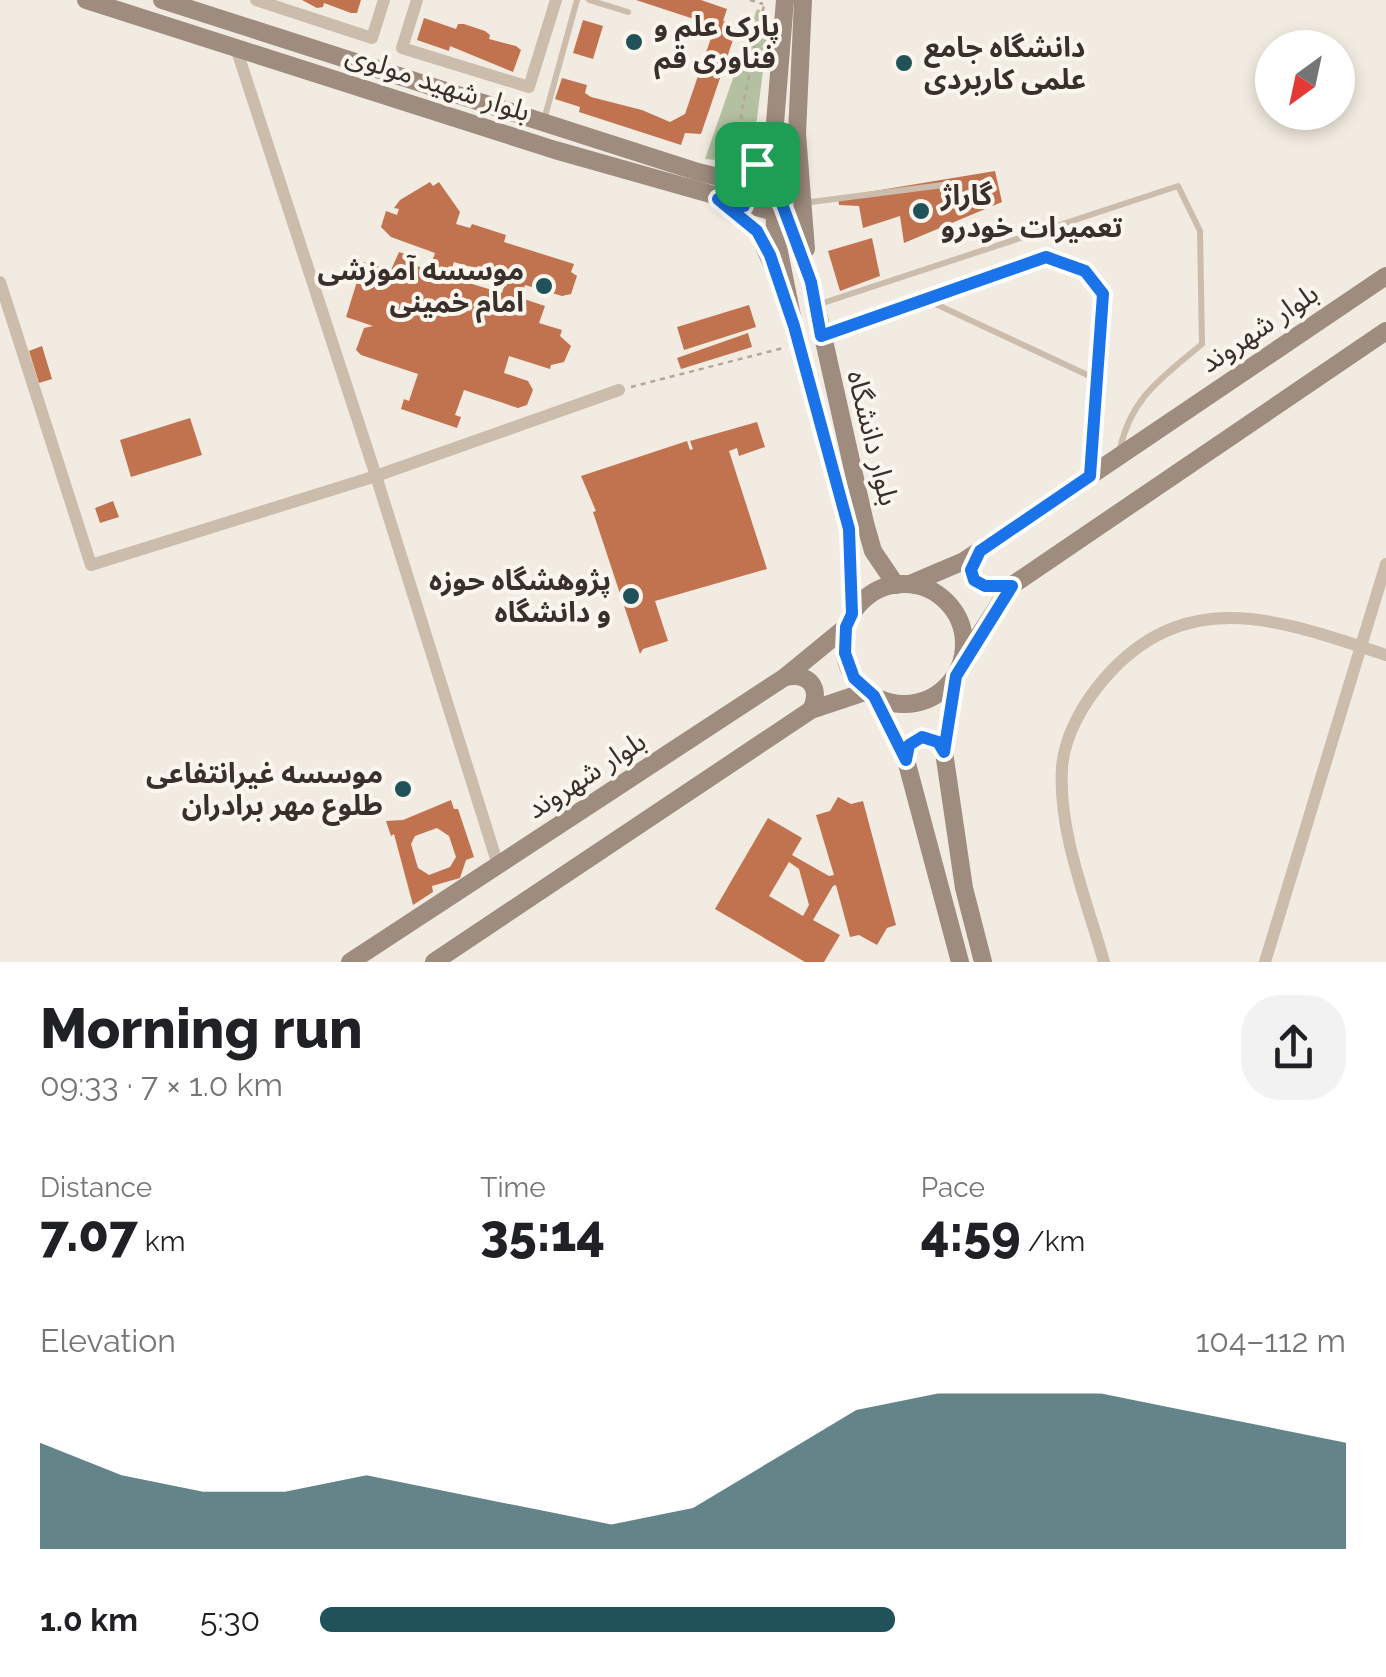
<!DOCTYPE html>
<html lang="en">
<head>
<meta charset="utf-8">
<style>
	:root { --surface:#fff; --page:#f2f2f2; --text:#202124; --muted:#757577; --accent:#225259 }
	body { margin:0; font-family:Raleway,"Noto Sans Arabic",sans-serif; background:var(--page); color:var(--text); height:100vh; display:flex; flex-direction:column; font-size:38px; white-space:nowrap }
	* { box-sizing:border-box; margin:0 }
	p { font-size:32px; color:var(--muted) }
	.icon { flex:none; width:55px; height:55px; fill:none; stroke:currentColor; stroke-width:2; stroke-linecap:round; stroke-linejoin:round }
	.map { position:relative; height:962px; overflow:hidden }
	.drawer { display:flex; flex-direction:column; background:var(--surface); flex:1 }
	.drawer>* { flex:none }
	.needle { width:65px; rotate:213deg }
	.tools { position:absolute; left:1255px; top:30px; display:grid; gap:20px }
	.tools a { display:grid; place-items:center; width:100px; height:100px; border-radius:50%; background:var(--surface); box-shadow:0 5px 15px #0003; font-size:50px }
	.pin { position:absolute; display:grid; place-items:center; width:85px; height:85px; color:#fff; margin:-42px; border-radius:20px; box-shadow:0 5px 15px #0006 }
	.round { display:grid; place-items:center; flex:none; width:105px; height:105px; border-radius:40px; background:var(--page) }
	.headline { display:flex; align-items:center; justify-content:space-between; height:170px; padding:0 40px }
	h1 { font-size:55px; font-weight:800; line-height:75px }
	.metrics { display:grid; grid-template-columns:repeat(3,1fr); gap:15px; height:170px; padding:10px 40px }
	.metrics div { display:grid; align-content:center }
	.metrics b { font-size:50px; font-weight:800 }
	.metrics small { font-size:28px; font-weight:400 }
	.metrics p { font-size:28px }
	.chart { height:280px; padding:20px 40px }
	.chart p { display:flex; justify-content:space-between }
	.chart svg { width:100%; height:180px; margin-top:10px; fill:var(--accent); opacity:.7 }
	ul { padding:0 40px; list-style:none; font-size:32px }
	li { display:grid; grid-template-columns:160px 120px 1fr; align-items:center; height:75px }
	li i { height:25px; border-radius:12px; background:var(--accent) }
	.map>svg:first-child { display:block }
</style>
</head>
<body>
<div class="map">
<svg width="1386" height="962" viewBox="0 0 1386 962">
	<rect width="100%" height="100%" fill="#f2ebe1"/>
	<path fill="#b4c1a1" d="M757 9 770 15 753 150 729 161 705 159Z"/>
	<g fill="#c17350" fill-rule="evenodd">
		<path d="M302 0H361L357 13H351L324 3 323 7 317 8Z"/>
		<path d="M636 0H701L727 9 723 21 734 24 732 30 736 31 701 134 685 133 681 145 579 112 580 107 555 99 562 78 587 85 585 93 591 97 642 110 670 122 685 114 711 38 703 22Z"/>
		<path d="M424 18 456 29 458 24H464L485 31 490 35 489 39 516 46 521 50 513 72 450 46 449 51 417 40Z"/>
		<path d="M583 20 603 26 593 59 573 53Z"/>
		<path d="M995 171 1002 202 904 243 900 216 863 228 859 206 839 205 838 197Z"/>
		<path d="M430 182 433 186 439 182 460 212 456 224 470 228 472 224 506 235 504 242 574 264 571 272 577 276 571 294 562 296 525 285 521 298 545 306 539 323 562 330 560 336 571 346 564 362 551 365 550 369 509 356 504 373 528 381 533 390 527 405 518 408 464 390 455 415 461 417 457 428 401 409 404 399 409 401 418 374 361 355 356 350 364 328 373 326 346 317 363 262 391 270 399 252 417 258 414 265 429 270 435 253 391 237 381 227 386 211 397 215 399 209 394 208 400 200ZM454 262 507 278 502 293 449 277Z"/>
		<path d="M872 238 880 276 840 291 828 251Z"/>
		<path d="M749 305 756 327 684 350 677 327Z"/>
		<path d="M748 333 752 347 681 369 677 358Z"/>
		<path d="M42 346 52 379 39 383 29 351Z"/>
		<path d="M190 418 202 455 131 477 120 440Z"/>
		<path d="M757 422 765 447 739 456 737 448 729 451 767 569 655 601 668 641 643 649 640 654 593 512 596 511 581 476 687 441 690 450 693 449 690 441Z"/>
		<path d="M113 501 119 517 100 523 95 508Z"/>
		<path d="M838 797 851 804 863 801 896 925 887 928 877 945 859 935 850 937 836 885 833 886 813 920 840 935 824 962H805L715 909 768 818 802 838 792 855 829 876 834 875 816 815 830 811ZM789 862 799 869 809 905 803 916 769 896Z"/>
		<path d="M451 800 454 809H458L474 857 466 860 460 878 432 886 433 892 413 905 394 834 391 836 386 821 403 820ZM437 828 449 836 456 857 450 867 429 875 418 868 411 844 415 836Z"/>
	</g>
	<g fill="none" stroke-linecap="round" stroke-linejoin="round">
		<g stroke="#b6a697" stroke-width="2.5" stroke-dasharray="5 5" stroke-linecap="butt">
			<path d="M750 0 763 4"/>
			<path d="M745 149 741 114 764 5"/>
			<path d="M631 387 783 348"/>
		</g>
		<g stroke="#cbbcac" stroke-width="6">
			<path d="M589 0 628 12"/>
			<path d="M544 120 577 0"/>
			<path d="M803 203 951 184"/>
			<path d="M927 300 1096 379"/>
			<path d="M820 304 1178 186 1200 231 1202 344C1163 377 1131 397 1120 449"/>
			<path d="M827 334 1046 257 1085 271 1103 294 1091 473"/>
		</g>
		<g stroke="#cbbcac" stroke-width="12">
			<path d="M256 0 372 38 384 0"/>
			<path d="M417 0 402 48 529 87 556 0"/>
			<path d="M236 48 376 476 498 865"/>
			<path d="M0 282 91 565 376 476 619 390"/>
			<path d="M1104 962C1087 901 1058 832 1062 768 1064 736 1084 702 1104 679 1187 583 1283 621 1386 655"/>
			<path d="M1265 962 1386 564"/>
		</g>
		<g stroke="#9e8c7e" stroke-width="18">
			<path d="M86 0 555 150 774 212"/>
			<path d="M162 0 698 172 773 190 783 203 811 282"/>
			<path d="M785 0 773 148 775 232 794 326 849 529 852 614"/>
			<path d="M803 0 797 134 806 249"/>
			<path d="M732 181 773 148"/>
			<path d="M726 206 757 231 773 266"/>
			<path d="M809 274 865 523 873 551 896 585"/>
			<path d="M979 552 971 570 974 581 985 586H1011"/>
			<path d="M910 584 964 561 1386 276"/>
			<circle cx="904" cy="644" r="60"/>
			<path d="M962 662 1011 586 1386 331"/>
			<path d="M785 677C809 672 822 688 811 710"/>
			<path d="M956 677 944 752 964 888 983 962"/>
			<path d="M874 696 906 760 960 962"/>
			<path d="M906 760 909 745 922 737 938 742 944 752"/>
			<path d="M350 962 785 677 846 627"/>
			<path d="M434 962 811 710 868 691"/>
		</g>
	</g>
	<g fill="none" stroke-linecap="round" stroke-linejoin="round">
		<g stroke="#fff" stroke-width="20">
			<path id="route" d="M772 148 773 190 782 204 811 282 821 336 1046 257 1085 271 1103 294 1090 476 980 551 971 570 974 580 985 586H1012L956 676 944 752 938 742 922 737 909 745 906 760 874 696 854 678 845 653 846 627 852 614 849 529 794 326 770 255 757 231 718 199 744 206 748 188 732 181Z"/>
		</g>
		<use href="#route" stroke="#1a73e8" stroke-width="12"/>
	</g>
	<g fill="#225259" stroke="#faf5ed" stroke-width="4">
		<circle cx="634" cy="42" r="10"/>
		<circle cx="904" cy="63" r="10"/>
		<circle cx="921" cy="211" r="10"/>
		<circle cx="544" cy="286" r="10"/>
		<circle cx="631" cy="596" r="10"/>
		<circle cx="403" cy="789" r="10"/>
	</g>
	<g text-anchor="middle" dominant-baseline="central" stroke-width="8" stroke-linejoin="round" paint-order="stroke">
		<g font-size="28" font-weight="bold" fill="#39302b" stroke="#faf5ed" text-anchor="start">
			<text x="654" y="26">پارک علم و<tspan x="654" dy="32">فناوری قم</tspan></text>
			<text x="924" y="47">دانشگاه جامع<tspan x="924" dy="32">علمی کاربردی</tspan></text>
			<text x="941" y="195">گاراژ<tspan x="941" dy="32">تعمیرات خودرو</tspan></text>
			<text x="524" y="270" text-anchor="end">موسسه آموزشی<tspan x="524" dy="32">امام خمینی</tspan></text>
			<text x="611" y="580" text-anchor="end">پژوهشگاه حوزه<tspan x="611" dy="32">و دانشگاه</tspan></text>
			<text x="383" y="773" text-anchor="end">موسسه غیرانتفاعی<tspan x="383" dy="32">طلوع مهر برادران</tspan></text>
		</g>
		<g font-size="28" fill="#39302b" stroke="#faf5ed">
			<text transform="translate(438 83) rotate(18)">بلوار شهید مولوی</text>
			<text transform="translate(1259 328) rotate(-34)">بلوار شهروند</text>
			<text transform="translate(873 438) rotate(76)">بلوار دانشگاه</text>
			<text transform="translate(586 775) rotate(-33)">بلوار شهروند</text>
		</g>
	</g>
</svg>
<div class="tools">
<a><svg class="needle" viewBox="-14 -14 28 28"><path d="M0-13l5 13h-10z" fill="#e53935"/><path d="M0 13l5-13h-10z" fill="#757577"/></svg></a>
</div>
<div class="pin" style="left:757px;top:164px;background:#1e9e55"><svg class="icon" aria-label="arrive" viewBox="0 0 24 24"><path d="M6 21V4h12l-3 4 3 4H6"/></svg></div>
</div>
<section class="drawer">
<div class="headline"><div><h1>Morning run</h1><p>09:33 · 7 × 1.0 km</p></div><a class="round"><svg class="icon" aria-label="share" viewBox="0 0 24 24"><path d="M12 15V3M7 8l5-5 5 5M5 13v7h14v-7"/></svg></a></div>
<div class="metrics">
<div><p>Distance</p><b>7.07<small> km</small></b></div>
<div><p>Time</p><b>35:14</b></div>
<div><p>Pace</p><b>4:59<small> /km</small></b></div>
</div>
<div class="chart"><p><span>Elevation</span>104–112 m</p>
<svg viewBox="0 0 160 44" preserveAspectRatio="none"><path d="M0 44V18L10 26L20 30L30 30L40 26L50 30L60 34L70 38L80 34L90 22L100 10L110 6L120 6L130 6L140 10L150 14L160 18V44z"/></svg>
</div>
<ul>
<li><b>1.0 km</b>5:30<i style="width:56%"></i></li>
</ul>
</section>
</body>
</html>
